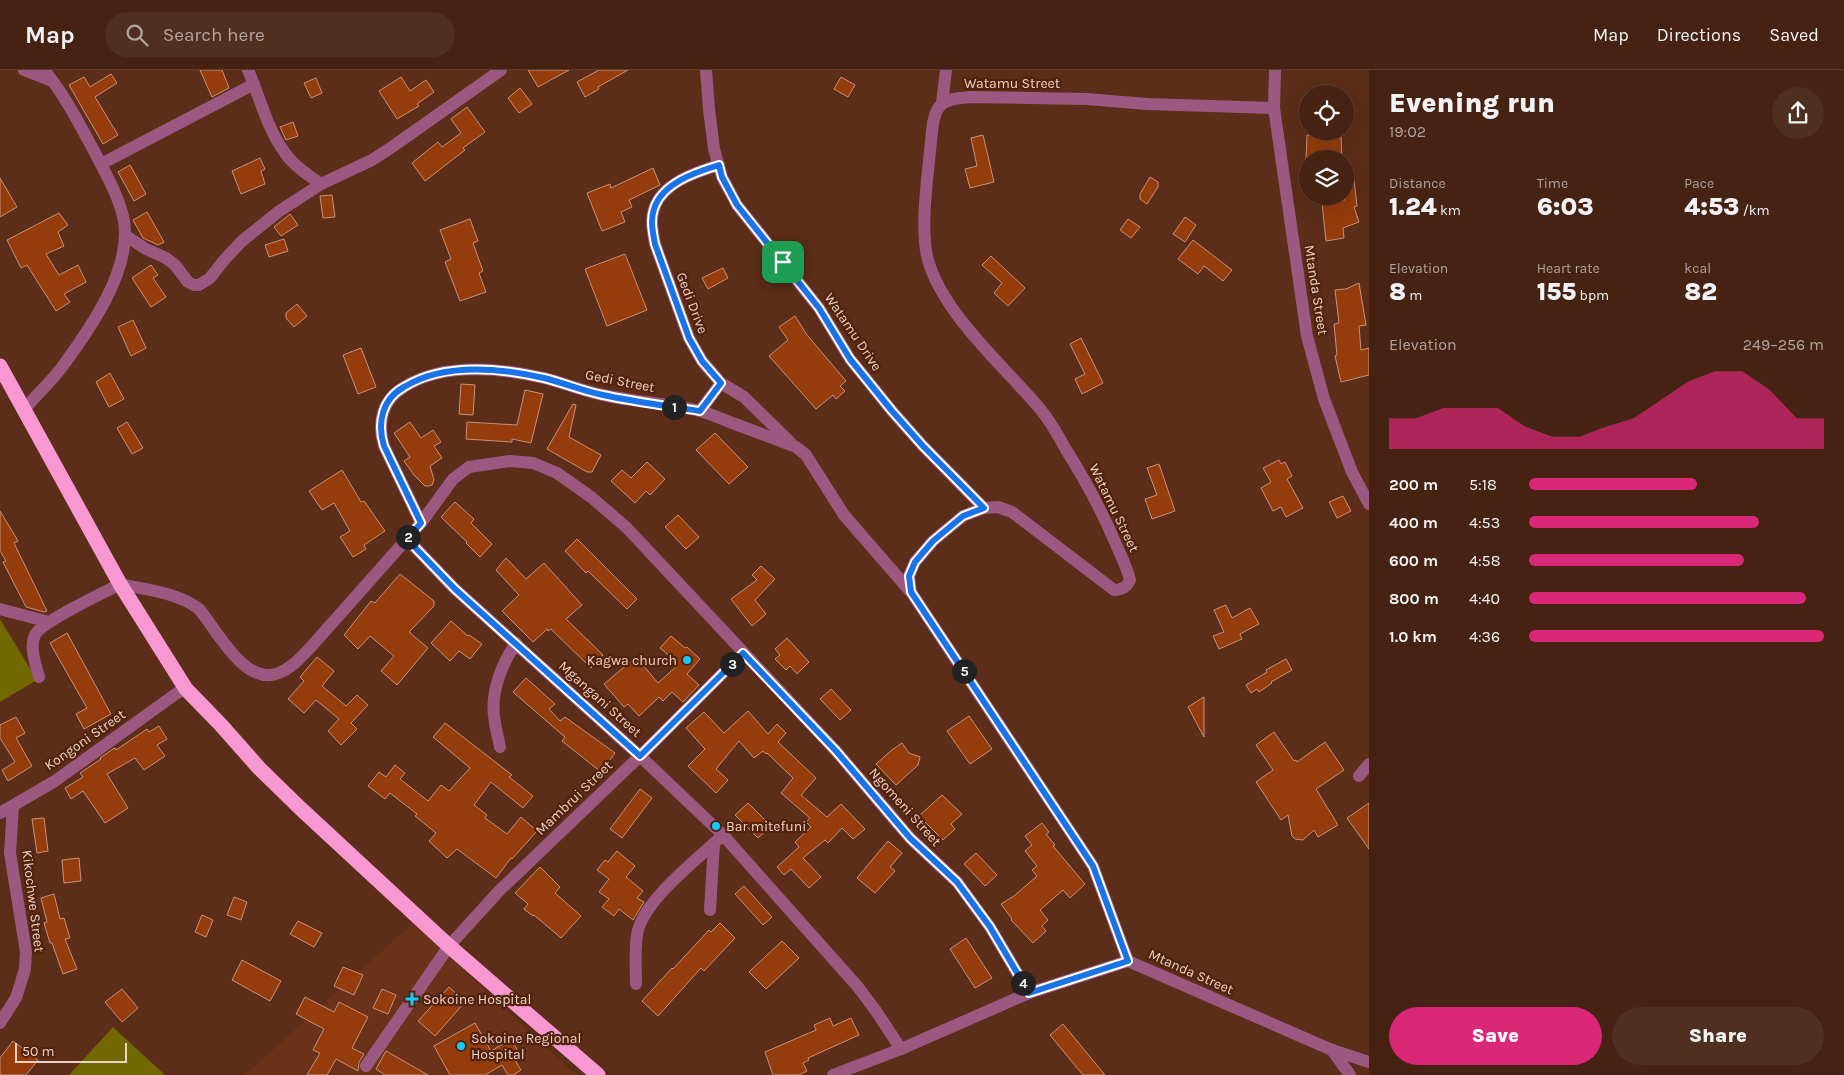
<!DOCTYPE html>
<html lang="en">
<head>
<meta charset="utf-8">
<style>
	:root { --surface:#452212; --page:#4f2f20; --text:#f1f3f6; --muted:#b0a49f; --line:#5d3f32; --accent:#db2777 }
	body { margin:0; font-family:Karla,sans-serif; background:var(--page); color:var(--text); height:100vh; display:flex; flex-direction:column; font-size:19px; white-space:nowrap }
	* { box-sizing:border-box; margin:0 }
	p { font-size:16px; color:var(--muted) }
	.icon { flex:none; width:28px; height:28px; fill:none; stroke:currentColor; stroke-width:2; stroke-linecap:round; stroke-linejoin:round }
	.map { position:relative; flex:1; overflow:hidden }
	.drawer { display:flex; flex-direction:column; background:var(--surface); width:475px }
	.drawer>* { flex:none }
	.fabs { position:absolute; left:1299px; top:15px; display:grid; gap:10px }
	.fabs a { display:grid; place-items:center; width:55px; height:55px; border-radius:50%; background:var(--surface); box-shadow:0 5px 20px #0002,0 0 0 1px var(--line); font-size:25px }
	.scale { position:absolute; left:15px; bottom:12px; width:112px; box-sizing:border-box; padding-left:5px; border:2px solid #efd0c4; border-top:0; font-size:14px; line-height:18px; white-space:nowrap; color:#efd0c4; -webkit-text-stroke:4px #51220d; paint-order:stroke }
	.pin { position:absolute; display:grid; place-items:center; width:42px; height:42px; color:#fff; margin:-21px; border-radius:10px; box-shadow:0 2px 8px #0006 }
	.km { position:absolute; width:25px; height:25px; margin:-12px; border-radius:50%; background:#222; color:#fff; font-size:14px; line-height:25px; text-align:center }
	.round { display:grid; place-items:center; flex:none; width:52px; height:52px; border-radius:26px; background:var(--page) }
	.summary { display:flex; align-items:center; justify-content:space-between; height:85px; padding:0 20px }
	h1 { font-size:28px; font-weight:800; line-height:38px }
	.figures { display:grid; grid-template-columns:repeat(3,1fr); gap:8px; height:85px; padding:5px 20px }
	.figures div { display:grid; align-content:center }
	.figures b { font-size:25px; font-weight:800 }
	.figures small { font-size:14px; font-weight:400 }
	.figures p { font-size:14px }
	.chart { height:140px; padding:10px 20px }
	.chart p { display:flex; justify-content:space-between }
	.chart svg { width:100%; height:90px; margin-top:5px; fill:var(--accent); opacity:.7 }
	.cta { display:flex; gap:10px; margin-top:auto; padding:10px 20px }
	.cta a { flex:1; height:58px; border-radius:30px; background:var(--accent); color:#fff; font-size:20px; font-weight:800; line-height:58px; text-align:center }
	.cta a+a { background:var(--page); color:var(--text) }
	ul { padding:0 20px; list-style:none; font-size:16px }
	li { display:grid; grid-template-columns:80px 60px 1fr; align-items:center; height:38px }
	li i { height:12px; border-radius:6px; background:var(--accent) }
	header { display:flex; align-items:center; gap:30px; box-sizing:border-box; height:70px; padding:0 25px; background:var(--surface); border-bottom:1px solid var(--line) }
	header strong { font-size:24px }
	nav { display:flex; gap:28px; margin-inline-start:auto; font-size:18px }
	.search { width:350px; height:45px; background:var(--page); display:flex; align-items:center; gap:12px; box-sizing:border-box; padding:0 18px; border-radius:28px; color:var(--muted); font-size:19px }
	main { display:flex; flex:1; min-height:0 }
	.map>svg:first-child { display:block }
</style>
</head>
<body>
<header>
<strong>Map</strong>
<div class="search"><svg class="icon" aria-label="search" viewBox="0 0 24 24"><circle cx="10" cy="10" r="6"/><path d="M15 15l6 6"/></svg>Search here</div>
<nav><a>Map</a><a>Directions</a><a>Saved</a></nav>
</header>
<main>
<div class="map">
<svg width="1369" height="1005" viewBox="0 0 1369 1005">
	<rect width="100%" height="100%" fill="#5c2d18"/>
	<path fill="#693219" d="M413 853 576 1005H245Z"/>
	<g fill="#716800">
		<path d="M0 549 37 610 0 632Z"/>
		<path d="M113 957 165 1005H69Z"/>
	</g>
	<g fill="#943c0b" stroke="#ca917a">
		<path d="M200 0H222L229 18 212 27Z"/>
		<path d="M528 0H569L538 17Z"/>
		<path d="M599 0H628L598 17 599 19 585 27 577 12Z"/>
		<path d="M111 4 117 13 95 27 118 65 103 74 69 15 84 7 90 17Z"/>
		<path d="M401 7 410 21 426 10 434 22 417 34 419 36 397 49 379 21Z"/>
		<path d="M841 7 855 15 848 27 834 19Z"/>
		<path d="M316 8 322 23 311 28 304 13Z"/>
		<path d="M520 18 532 34 519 43 508 28Z"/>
		<path d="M467 37 485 62 463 78 465 80 425 111 412 93 438 72 442 77 461 63 451 49Z"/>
		<path d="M293 52 298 66 286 70 280 57Z"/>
		<path d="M983 65 994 112 970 118 965 99 977 96 971 68Z"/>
		<path d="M1307 65 1341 66 1342 89H1306Z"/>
		<path d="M260 88 265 99 261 101 265 114 241 124 232 101Z"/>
		<path d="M130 95 146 124 134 131 118 102Z"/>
		<path d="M653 98 660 115 629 130 632 137 621 142 625 152 602 161 587 123 610 114 611 118Z"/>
		<path d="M1345 100H1353L1357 136 1354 137 1359 152 1343 158 1344 168 1326 171 1322 133 1345 130Z"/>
		<path d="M1150 107 1158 112V117L1147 134 1140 129V124Z"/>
		<path d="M0 108 17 137 0 147Z"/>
		<path d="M332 125 335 147 323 148 320 126Z"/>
		<path d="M147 142 164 172 158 175 143 168 133 150Z"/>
		<path d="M59 143 68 155 58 162 64 176 46 184 59 205 78 195 86 212 64 224 70 232 56 241 27 195 21 198 7 170Z"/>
		<path d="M290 144 298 155 281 166 274 157Z"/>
		<path d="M1185 147 1196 155 1185 172 1173 164Z"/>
		<path d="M470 149 478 171 473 173 483 201 479 203 486 222 460 231 445 192 451 189 440 160Z"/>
		<path d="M1128 149 1140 157 1131 168 1120 160Z"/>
		<path d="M284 169 288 181 269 187 265 175Z"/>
		<path d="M1193 170 1232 200 1223 211 1204 196 1198 204 1178 189Z"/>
		<path d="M625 184 647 240 607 256 585 199Z"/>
		<path d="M991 186 1025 218 1008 236 994 223 1002 213 982 195Z"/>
		<path d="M151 195 158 205 153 208 166 227 151 237 132 208Z"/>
		<path d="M723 198 728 208 708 219 702 208Z"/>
		<path d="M1359 213 1366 255 1359 256 1361 280 1369 278V305L1341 312 1335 286 1337 285 1334 254 1339 253 1335 220 1346 219Z"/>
		<path d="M297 234 307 246 294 257 286 248V243Z"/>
		<path d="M795 246 807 265 846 311 840 316 845 321 836 329 833 325 816 339 769 286 788 270 779 257Z"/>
		<path d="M133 250 146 278 131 286 118 257Z"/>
		<path d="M1081 268 1103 313 1082 324 1075 309 1085 304 1070 274Z"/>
		<path d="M361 278 376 317 358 324 343 285Z"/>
		<path d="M110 303 124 329 109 337 96 312Z"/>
		<path d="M461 314 475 315 473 345 459 344Z"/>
		<path d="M525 320 543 324 531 373 512 369V372L466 369 467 352 517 355Z"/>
		<path d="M573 334 576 335 569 367 601 385 592 402H587L547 379Z"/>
		<path d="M127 352 143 378 132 384 117 358Z"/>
		<path d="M410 352 421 368 433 360 441 372 434 376 442 388 430 396 434 410 432 415 429 416H425L414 405 404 391 410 387 394 363Z"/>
		<path d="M715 363 748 397 729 414 696 380Z"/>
		<path d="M1279 390 1281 394 1285 392 1292 406 1287 409 1303 438 1286 447 1281 437 1273 441 1261 418 1271 412 1263 398Z"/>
		<path d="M647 392 665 409 650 425 646 421 635 433 611 411 622 400 631 408Z"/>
		<path d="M1159 394 1175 441 1152 449 1145 429 1157 425 1147 398Z"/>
		<path d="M342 400 361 432 364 431 385 461 364 475 366 479 353 487 340 467 350 461 334 433 322 440 309 421Z"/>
		<path d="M1343 426 1351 441 1337 448 1329 432Z"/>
		<path d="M455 432 474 449 471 453 492 474 480 487 466 473 467 472 441 447Z"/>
		<path d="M0 441 18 471 14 473 47 541 44 542 26 537 3 492 6 491 0 481Z"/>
		<path d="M678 445 699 467 686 479 665 457Z"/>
		<path d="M577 469 637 529 627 539 588 501 586 503 565 481Z"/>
		<path d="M506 488 526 509 544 493 582 535 566 549 603 585 591 598 551 559 548 561 547 559 533 572 502 541 519 525 496 500Z"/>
		<path d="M761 496 775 509 755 530 766 544 752 556 731 529 757 510 752 505Z"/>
		<path d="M400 504 434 531V536L409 562 428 578 397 615 381 601 394 586 370 566 358 579 344 565 371 531 375 533Z"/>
		<path d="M1226 535 1232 548 1250 538 1259 554 1240 564 1242 569 1219 579 1213 566 1224 562 1214 540Z"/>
		<path d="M451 551 468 566 469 565 482 574 470 589 459 581 450 591 431 573Z"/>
		<path d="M67 563 111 644 84 659 76 644 87 638 50 573Z"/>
		<path d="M671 566 685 578 687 577 700 589 687 604 699 615 683 632 672 622 663 631 659 627 639 646 628 634 624 637 604 614 636 587 658 613 677 596 673 592 674 590 660 578Z"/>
		<path d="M787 568 809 592 797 604 790 596 786 600 775 589 780 585 775 579Z"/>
		<path d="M317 587 334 601 322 616 346 636 357 625 368 635 351 653 357 659 341 675 328 661 339 649 316 630 304 643 288 629 304 611 300 607Z"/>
		<path d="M1286 589 1292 600 1271 612 1272 613 1259 622 1257 619 1251 623 1246 615 1267 602 1266 600Z"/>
		<path d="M526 608 555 634 549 639 560 651 565 647 615 683 601 702 562 671 565 667 513 622Z"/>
		<path d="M831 619 851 640 840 650 820 629Z"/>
		<path d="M1204 627V667L1188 637Z"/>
		<path d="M748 641 768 664 777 654 786 663 778 672 816 708 801 725 827 747 841 734 865 759 853 769 842 758 828 773 825 770 803 788 821 807 809 818 791 799 784 805 777 797 799 777 795 772 811 757 806 752 810 748 781 723 793 708 767 683 766 684 763 681 754 688 739 671 716 699 728 710 716 723 688 696 705 679 686 658 704 642 724 663Z"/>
		<path d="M969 646 992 679 970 694 947 661Z"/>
		<path d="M16 647 25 663 16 668 32 696 8 711 2 700 15 692 0 668V655Z"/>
		<path d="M445 653 512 705 509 707 533 726 523 738 491 712 474 735 487 745 485 748 507 764 521 747 537 761 512 789 511 788 496 808 457 779 447 788 429 771 436 763 415 746 417 744 390 723 385 729 368 716 379 702 386 707 395 695 405 703 400 709 428 731 441 715 449 721 470 698 433 667Z"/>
		<path d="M159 656 167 669 157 675 165 686 144 700 135 688 107 704 128 738 105 753 83 721 71 729 65 718 83 707 80 703 101 689 100 688 113 679 115 678 116 680 147 659 149 662Z"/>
		<path d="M1274 662 1294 691 1296 690 1297 692 1325 672 1344 700 1316 719 1338 755 1318 767 1314 760 1303 770 1295 769 1292 766 1288 745 1281 750 1256 712 1273 700 1256 675Z"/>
		<path d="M902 673 909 683 920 687 918 695 896 715 876 694 892 680Z"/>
		<path d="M640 719 652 728 622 768 610 759Z"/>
		<path d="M942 725 962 744 951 754 955 759 943 770 919 746Z"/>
		<path d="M748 733 771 756 758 768 735 745Z"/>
		<path d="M1369 733V779L1347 748Z"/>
		<path d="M44 748 48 781 37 783 32 749Z"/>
		<path d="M1042 753 1049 762 1046 764 1055 775 1053 776 1085 814 1070 828 1063 820 1040 840 1048 850 1042 856 1046 861 1033 873 1011 850 1012 849 1001 834 1014 826 1037 806 1032 800 1037 796 1025 781 1032 775 1025 766Z"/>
		<path d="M888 771 902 783 890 797 895 801 875 823 857 808Z"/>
		<path d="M617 781 635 796 626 807 643 821 637 828 644 832 633 850 619 839 614 846 602 837 609 829 599 822 609 809 597 800 605 790 608 792Z"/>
		<path d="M976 783 997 805 985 816 964 794Z"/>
		<path d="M79 788 81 811 64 813 62 790Z"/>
		<path d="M540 797 560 817 555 823 581 846 561 868 534 845 533 846 524 839 528 834 515 823Z"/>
		<path d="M744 816 772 847 763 855 735 824Z"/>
		<path d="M54 824 60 849 64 848 70 868 65 869 77 899 63 904 52 873H50L44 853 47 852 41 828Z"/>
		<path d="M234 827 247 832 241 850 227 845Z"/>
		<path d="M202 845 213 850 206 867 195 862Z"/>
		<path d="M298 851 322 863 314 877 290 864Z"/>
		<path d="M720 853 735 868 704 901 701 898 658 946 642 931 672 898 673 899 709 860 711 862Z"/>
		<path d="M966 868 992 908 975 918 950 879Z"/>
		<path d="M782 871 799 888 766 919 749 902Z"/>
		<path d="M242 890 281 911 270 931 232 910Z"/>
		<path d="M343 897 363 905 354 925 334 916Z"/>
		<path d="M449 917 465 932 435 966 418 951Z"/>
		<path d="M122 919 138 938 122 952 105 932Z"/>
		<path d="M382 919 396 925 388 944 373 938Z"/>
		<path d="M305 927 334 942 339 932 368 947 352 978 364 984 359 992 358 1001 336 989 327 1005H307L320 983 313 980 324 959 296 944Z"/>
		<path d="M830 948 833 956 851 948 859 965 808 988 809 990 803 993 807 1001 799 1005H773L765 982 816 960 814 955Z"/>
		<path d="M475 953 491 981 511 969 519 983 513 987 521 1000 513 1005H508L502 995 485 1005H450L434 976Z"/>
		<path d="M1063 954 1105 1005H1083L1050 965Z"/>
		<path d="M13 971 38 990 26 1005H0V988Z"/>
		<path d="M386 981 428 1005H385L376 999Z"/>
	</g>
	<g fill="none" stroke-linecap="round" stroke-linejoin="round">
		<g stroke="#9b5981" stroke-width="12">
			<path d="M24 0 52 11"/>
			<path d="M248 0C260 27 267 59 285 83 294 96 308 105 321 114"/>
			<path d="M706 0 709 39 714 79 722 107 737 135 819 238 850 289 892 341 923 376 984 438"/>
			<path d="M1275 0 1274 38 1307 266 1324 329 1352 402 1369 434"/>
			<path d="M942 33 946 0"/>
			<path d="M101 94 254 14"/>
			<path d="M719 95C696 102 662 113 654 139 650 150 653 163 655 174L689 268 702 291 721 313 744 327 791 373"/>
			<path d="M126 166 146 179 166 188 175 195 188 212 194 215H199L210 208 225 189 242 171 278 142 321 114 372 90 392 77 501 0"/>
			<path d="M24 340C36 325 51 312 62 297 90 259 135 196 123 146 117 123 105 102 94 81 79 53 64 24 44 0"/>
			<path d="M700 341 721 313"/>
			<path d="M421 453 384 376C377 353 382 330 404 317 444 292 500 298 544 308 564 313 583 321 603 325 635 332 669 333 700 341 711 344 722 349 732 353 754 361 775 369 796 377L806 385 844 445 910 521"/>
			<path d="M407 469 455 519 640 686 723 765 858 917 876 941 901 979"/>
			<path d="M0 539 49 552"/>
			<path d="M39 607C36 595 29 577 35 565 42 551 104 523 120 514 146 520 177 522 199 539 217 560 245 617 279 603 292 598 301 587 310 578L421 453 453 409 469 397 510 391 533 393 557 403 591 427 627 458 836 681 910 768 957 812 990 857 1029 923"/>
			<path d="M500 677C498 667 495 656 494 646 491 621 502 593 516 573"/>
			<path d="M1359 706 1369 694"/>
			<path d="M0 743 55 711 177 623 186 619"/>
			<path d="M710 840 714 773"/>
			<path d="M1128 891 1093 796 911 522 909 506 915 492 933 471 963 446 984 438 998 437 1012 442 1114 520C1122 520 1127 517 1130 510 1127 497 1120 484 1115 472 1101 439 1084 408 1065 378 1058 365 1050 351 1041 340 1005 297 943 244 928 190 920 161 927 111 930 81 932 67 931 43 942 34 949 28 963 28 971 27L1087 29 1147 34 1274 38"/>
			<path d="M636 914C636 897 634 876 638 860 648 826 698 789 723 765"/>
			<path d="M0 953 16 928 25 899 26 882 10 783 13 736"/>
			<path d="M1332 980 1350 1005"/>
			<path d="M366 996 449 876 499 821 640 686 743 583"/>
			<path d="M833 1005 901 979 1029 923 1128 891 1332 980 1369 992"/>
		</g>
		<path stroke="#f898d2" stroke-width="15" d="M0 296 120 514 186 619 221 655 259 698 300 738 449 876 598 1005"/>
	</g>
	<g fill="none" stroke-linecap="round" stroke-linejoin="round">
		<g stroke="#fff" stroke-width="10">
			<path id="route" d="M719 95 722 107 737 135 819 238 850 289 892 341 923 376 984 438 963 446 933 471 915 492 909 506 911 522 1093 796 1128 891 1029 923 990 857 957 812 910 768 836 681 743 583 640 686 455 519 407 469 421 453 384 376C377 353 382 329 404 317 444 292 500 298 544 308 564 313 583 321 603 325 635 332 668 336 700 341L721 313 702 291 689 268 655 174C653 163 650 150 654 139 662 113 696 102 719 95Z"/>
		</g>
		<use href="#route" stroke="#1a73e8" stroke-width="6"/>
	</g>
	<g fill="#13cafb" stroke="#51220d" stroke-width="2">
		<circle cx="687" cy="590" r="5"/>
		<circle cx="716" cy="756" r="5"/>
		<path d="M409.5 921.5h5v5h5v5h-5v5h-5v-5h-5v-5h5z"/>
		<circle cx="461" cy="976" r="5"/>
	</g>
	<g text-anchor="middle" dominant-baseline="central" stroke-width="4.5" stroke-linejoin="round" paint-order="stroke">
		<g font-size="14" fill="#efd0c4" stroke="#51220d">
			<text x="1012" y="13">Watamu Street</text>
			<text transform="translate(1316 220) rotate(81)">Mtanda Street</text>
			<text transform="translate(692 233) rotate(69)">Gedi Drive</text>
			<text transform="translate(853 262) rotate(56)">Watamu Drive</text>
			<text transform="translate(620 311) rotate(11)">Gedi Street</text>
			<text transform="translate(1114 438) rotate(64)">Watamu Street</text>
			<text transform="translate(600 629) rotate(42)">Mgangani Street</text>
			<text transform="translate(85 670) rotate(-35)">Kongoni Street</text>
			<text transform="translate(574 728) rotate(-44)">Mambrui Street</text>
			<text transform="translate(905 737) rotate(48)">Ngomeni Street</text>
			<text transform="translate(33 831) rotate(83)">Kikochwe Street</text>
			<text transform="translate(1191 902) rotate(24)">Mtanda Street</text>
		</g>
		<g font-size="14" fill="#efd0c4" stroke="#51220d" text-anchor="start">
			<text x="677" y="590" text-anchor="end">Kagwa church</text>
			<text x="726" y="756">Bar mitefuni</text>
			<text x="423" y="929">Sokoine Hospital</text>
			<text x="471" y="968">Sokoine Regional<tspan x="471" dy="16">Hospital</tspan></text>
		</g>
	</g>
</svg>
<div class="fabs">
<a><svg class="icon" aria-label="locate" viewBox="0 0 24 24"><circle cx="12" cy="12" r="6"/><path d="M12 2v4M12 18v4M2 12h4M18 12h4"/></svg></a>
<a><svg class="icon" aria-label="layers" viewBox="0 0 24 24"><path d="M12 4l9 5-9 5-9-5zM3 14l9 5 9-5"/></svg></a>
</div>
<div class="scale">50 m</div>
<div class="pin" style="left:783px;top:192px;background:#1e9e55"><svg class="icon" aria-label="arrive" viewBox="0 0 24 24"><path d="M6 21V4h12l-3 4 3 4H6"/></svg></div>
<b class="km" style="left:674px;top:337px">1</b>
<b class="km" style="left:408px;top:467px">2</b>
<b class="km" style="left:732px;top:594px">3</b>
<b class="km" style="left:1023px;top:913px">4</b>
<b class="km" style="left:964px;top:601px">5</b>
</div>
<section class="drawer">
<div class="summary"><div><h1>Evening run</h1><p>19:02</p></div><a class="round"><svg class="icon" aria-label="share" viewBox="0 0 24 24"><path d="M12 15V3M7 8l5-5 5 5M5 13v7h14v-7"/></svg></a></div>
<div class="figures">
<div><p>Distance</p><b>1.24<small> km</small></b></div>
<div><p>Time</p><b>6:03</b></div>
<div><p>Pace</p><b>4:53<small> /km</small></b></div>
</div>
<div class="figures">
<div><p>Elevation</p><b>8<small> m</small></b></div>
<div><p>Heart rate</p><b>155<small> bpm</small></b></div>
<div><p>kcal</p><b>82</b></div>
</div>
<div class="chart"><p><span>Elevation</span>249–256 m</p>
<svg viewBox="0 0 160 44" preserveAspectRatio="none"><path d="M0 44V29L10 29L20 24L30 24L40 24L50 33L60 38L70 38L80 33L90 29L100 20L110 11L120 6L130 6L140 15L150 29L160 29V44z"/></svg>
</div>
<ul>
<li><b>200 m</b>5:18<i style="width:57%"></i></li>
<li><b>400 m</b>4:53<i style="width:78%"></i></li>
<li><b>600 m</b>4:58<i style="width:73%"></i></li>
<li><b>800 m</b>4:40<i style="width:94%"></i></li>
<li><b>1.0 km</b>4:36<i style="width:100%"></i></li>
</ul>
<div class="cta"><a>Save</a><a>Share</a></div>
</section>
</main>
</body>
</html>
